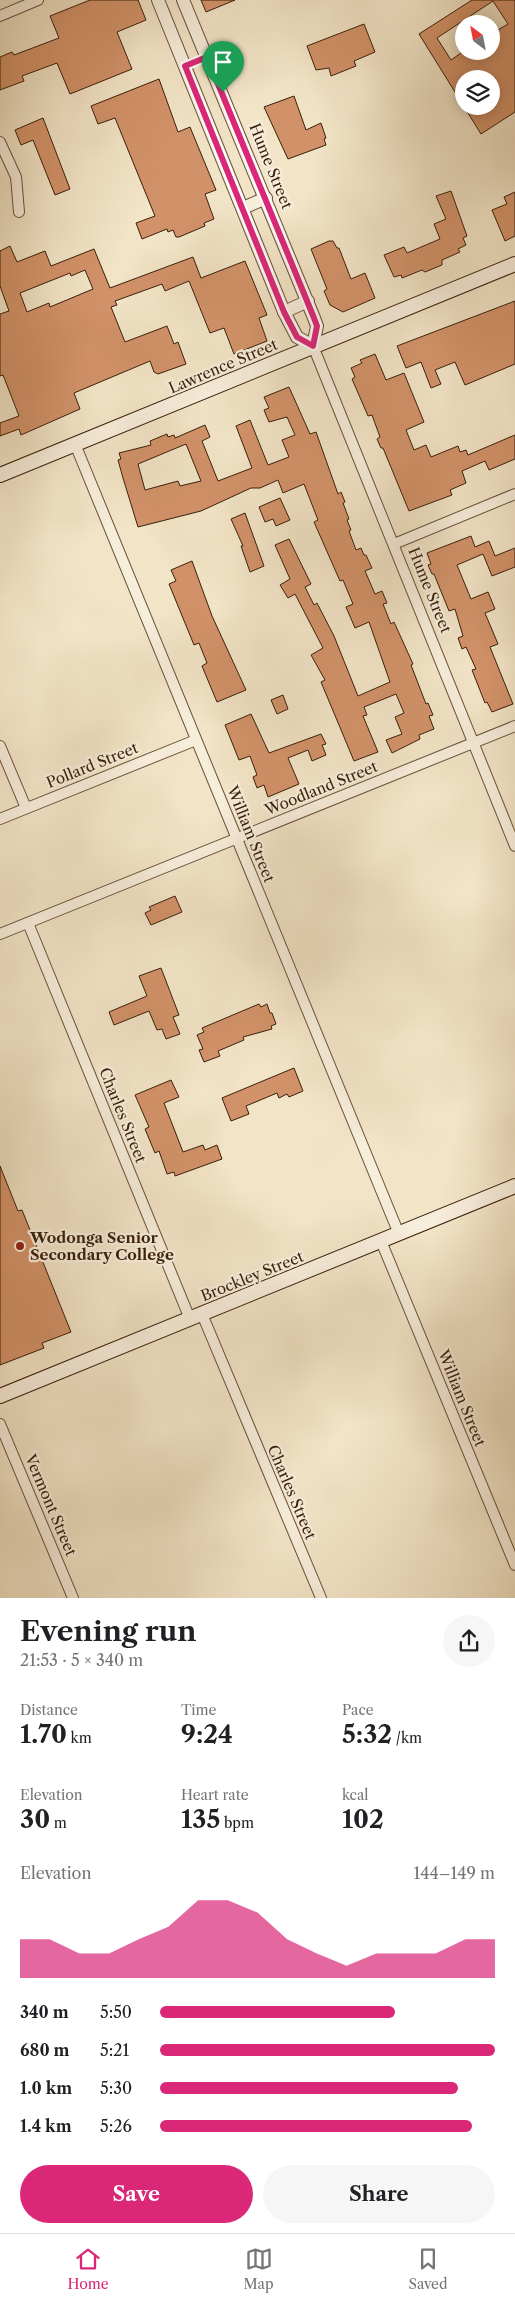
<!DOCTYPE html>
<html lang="en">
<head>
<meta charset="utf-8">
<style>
	:root { --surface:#fff; --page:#f6f6f6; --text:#202124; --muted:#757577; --line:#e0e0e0; --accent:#db2777 }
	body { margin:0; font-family:"Libre Caslon Text",serif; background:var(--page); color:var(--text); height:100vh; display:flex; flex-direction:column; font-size:19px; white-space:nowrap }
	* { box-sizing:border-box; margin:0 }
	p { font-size:16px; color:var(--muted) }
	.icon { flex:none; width:28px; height:28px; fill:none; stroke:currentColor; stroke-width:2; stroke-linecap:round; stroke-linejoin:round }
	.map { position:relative; height:1598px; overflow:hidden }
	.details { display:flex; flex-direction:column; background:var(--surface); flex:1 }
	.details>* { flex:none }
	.needle { width:32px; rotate:328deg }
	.controls { position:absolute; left:455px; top:15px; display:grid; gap:10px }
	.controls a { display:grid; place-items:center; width:45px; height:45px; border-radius:50%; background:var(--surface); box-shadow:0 2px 12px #0003; font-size:25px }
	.pin { position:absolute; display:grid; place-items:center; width:42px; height:42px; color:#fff; margin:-51px -21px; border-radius:50% 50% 50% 0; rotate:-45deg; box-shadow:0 0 5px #0007 }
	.pin .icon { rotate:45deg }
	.round { display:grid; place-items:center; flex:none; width:52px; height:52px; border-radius:26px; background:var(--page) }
	.overview { display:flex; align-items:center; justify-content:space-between; height:85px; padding:0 20px }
	h1 { font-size:28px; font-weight:700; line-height:38px }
	.figures { display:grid; grid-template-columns:repeat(3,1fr); gap:8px; height:85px; padding:5px 20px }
	.figures div { display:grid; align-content:center }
	.figures b { font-size:25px; font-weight:700 }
	.figures small { font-size:14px; font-weight:400 }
	.figures p { font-size:14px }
	.chart { height:140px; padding:10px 20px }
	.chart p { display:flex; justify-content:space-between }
	.chart svg { width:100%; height:90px; margin-top:5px; fill:var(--accent); opacity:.7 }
	.action { display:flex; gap:10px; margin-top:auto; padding:10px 20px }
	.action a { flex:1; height:58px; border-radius:30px; background:var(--accent); color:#fff; font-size:20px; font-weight:700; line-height:58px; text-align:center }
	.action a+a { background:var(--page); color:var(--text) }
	ul { padding:0 20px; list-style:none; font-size:16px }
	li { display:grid; grid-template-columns:80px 60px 1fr; align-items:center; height:38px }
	li i { height:12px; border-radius:6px; background:var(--accent) }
	.menu { display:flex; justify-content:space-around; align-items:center; height:70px; border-top:1px solid var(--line); background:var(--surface); font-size:14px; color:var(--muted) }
	.menu a { display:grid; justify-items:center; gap:2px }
	.menu .on { color:var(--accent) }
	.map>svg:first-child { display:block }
</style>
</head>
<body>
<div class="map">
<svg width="515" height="1598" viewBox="0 0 515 1598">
	<rect width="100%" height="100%" fill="#f2e4c7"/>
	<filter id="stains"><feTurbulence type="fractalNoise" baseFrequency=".004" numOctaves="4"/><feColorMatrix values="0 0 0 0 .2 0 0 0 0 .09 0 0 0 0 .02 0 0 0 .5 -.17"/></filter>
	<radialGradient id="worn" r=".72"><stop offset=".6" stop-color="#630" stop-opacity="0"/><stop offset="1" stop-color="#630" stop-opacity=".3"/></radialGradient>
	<g fill="#d29269" stroke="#391e0a" fill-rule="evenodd">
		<path d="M90 0H138L146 20 117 32 132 69 70 94 57 63 22 76 24 81 0 90V57L12 52 14 55 59 38 50 16Z"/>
		<path d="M201 0H235L206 12Z"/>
		<path d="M472 0H515V112L481 134 419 34ZM493 1 508 24 491 34V51H464L451 60 437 38ZM464 79H491V106H464Z"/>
		<path d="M364 24 375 52 354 61 356 66 331 76 329 68 316 70 307 46Z"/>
		<path d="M159 79 178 132 190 127 216 190 205 194 214 219 204 223 205 226 179 237H176L173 230 168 232 167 229 142 239 136 223 155 216 115 118 98 124 91 106Z"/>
		<path d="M294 96 306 130 321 123 326 138 324 139 326 145 288 159 264 107Z"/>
		<path d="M43 118 70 189 55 195 33 140 21 145 15 130Z"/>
		<path d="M451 191 467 236 463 238 466 245 458 249 460 252 442 260V265L425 272 422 270 402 278 401 275 394 277 384 255 404 247 407 253 440 239 434 224 446 219 436 196Z"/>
		<path d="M515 192V236L505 241 492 210 507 204 504 197Z"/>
		<path d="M329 241H333L337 248H339L351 279 365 273 375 298 343 312 330 305 324 291 327 289 311 249Z"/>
		<path d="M10 246 17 262 45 251 51 266 94 249 110 288 193 257 201 278 245 261 267 315 259 318 267 341 234 354 224 328 210 333 189 281 165 291 162 284 115 301 117 305 111 307 125 342 167 326 174 344 178 342 186 364 158 374 154 372 150 361 74 393 80 409 21 435 19 429 0 436V423L19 416 3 375 0 376V314L9 311 0 286V251ZM85 270 93 289 50 307 49 303 27 312 20 293 70 273 71 276Z"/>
		<path d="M515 301V364L465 385 455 362 435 370 441 384 431 388 421 362 406 368 397 346Z"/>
		<path d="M375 354 386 380 404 373 424 422 406 430 414 450 426 445 431 457 458 446 460 452 466 450 468 455 515 435V459L489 470 485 461 462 471 466 483 450 490 452 495 409 511 383 448H381L377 439 380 437 372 415 368 416 352 379 355 377 351 368 362 363 360 360Z"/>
		<path d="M289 387 310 434 316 432 338 494 341 492 345 502 343 503 349 519 347 520 351 530 349 531 356 550 361 548 364 555H366L372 568 365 571 375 594 382 591 387 603 383 604 391 624 394 622 413 664 411 665 426 704 428 703 433 715 429 716 434 729 419 735 420 739 392 753 386 740 402 734 395 717 404 713 396 694 364 707 367 715 363 716 378 752 354 761 321 682 325 680 311 655 323 648 295 594 288 598 280 585 290 579 275 545 289 539 311 584 305 587 314 605 317 603 334 636 358 696 390 682 369 622 355 628 346 607 353 604 343 580 340 581 314 522 318 520 304 484 283 493 278 480 260 488H251L201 511 138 527 123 478 118 460 121 459 119 453 151 445 150 441 167 434 168 437 174 435 175 438 205 425 210 437 202 441 218 481 252 468 236 426 250 420 268 465 289 457 282 440 295 435 287 417 269 422 264 410 269 408 264 397ZM186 444 201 481 180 486 178 481 145 490 138 464Z"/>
		<path d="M280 498 290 520 276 526 273 519 265 522 259 507Z"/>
		<path d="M245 513 264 566 250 572 241 546H243L231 519Z"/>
		<path d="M471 536 475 547 489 541 495 556 515 548V567L492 576 483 554 457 565 471 599 488 592 495 609 485 613 498 644 490 647 513 704 492 712 487 702 485 703 472 670 476 669 466 647 462 649 458 638 463 636 455 609 449 611 434 574H432L428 565 431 564 427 553Z"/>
		<path d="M192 561 212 616 246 690 217 702 202 666 207 663 199 643 194 645 169 584 176 581 171 570Z"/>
		<path d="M283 695 288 709 277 714 271 700Z"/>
		<path d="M251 714 269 753 321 734 326 744 322 745 326 755 312 761 308 750 288 758 299 784 268 797 264 785 257 788 253 777 257 775 250 756 239 760 225 725Z"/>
		<path d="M175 896 182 912 151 925 145 913 151 910 149 907Z"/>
		<path d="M161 968 179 1015 173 1017 180 1034 166 1039 162 1029 157 1030 149 1011 114 1025 109 1012 147 996 139 976Z"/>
		<path d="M259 1004 261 1007 267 1004 270 1013H272L276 1024 271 1026 272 1029 243 1037 244 1040 218 1051 220 1056 204 1062 199 1050 203 1049 197 1035 204 1032 202 1028Z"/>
		<path d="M294 1068 303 1091 289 1097 287 1094 279 1098 277 1093 246 1106 249 1114 231 1121 222 1098Z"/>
		<path d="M171 1080 179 1097 164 1103 183 1152 203 1145 205 1150 217 1145 222 1159 175 1176 174 1172 167 1174 159 1151 155 1153 145 1129 149 1127 135 1095Z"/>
		<path d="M0 1166 18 1211 22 1210 71 1332 42 1343 44 1348 0 1365Z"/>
	</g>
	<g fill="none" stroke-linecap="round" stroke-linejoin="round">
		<g stroke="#675039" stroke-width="12">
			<g id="minor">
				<path d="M0 16 38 0"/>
				<path d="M0 142 16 177 19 212"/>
				<path d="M313 346 515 846"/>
				<path d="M75 444 399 1234"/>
				<path d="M394 544 515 494"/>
				<path d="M0 746 26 808"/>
				<path d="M0 819 196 740"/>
				<path d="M28 923 190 1319"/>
				<path d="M0 934 515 726"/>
				<path d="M381 1241 515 1565"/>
				<path d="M202 1314 321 1598"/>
				<path d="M0 1424 73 1598"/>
			</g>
		</g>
		<g stroke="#675039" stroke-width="14">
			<g id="tertiary">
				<path d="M158 0 284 312 297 337 313 346 317 326 314 318 183 0"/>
				<path d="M243 208 266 198"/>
				<path d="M284 312 308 301"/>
			</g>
		</g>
		<g stroke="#391e0a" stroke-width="16">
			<g id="secondary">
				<path d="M0 475 515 264"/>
				<path d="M0 1396 515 1186"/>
			</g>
		</g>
		<use href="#minor" stroke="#f7eddb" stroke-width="10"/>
		<use href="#tertiary" stroke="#f7eddb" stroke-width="12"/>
		<use href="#secondary" stroke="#f7eddb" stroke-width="14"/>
	</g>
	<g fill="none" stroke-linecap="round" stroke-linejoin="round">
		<g stroke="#fff" stroke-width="10">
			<path id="route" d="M207 57 314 318 317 326 313 346 297 337 284 312 185 66Z"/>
		</g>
		<use href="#route" stroke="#db2777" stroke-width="6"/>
	</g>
	<circle fill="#8f2418" stroke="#f7eddb" stroke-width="2" cx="20" cy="1246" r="5"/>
	<g text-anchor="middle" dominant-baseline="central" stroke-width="4.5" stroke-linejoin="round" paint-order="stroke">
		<g font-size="15" fill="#391e0a" stroke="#f7eddb">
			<text transform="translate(271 166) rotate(68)">Hume Street</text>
			<text transform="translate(223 366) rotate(-23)">Lawrence Street</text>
			<text transform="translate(430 590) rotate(68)">Hume Street</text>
			<text transform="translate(92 765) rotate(-22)">Pollard Street</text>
			<text transform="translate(321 788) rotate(-22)">Woodland Street</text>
			<text transform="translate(251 834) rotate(68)">William Street</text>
			<text transform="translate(123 1115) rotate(68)">Charles Street</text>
			<text transform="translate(252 1276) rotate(-22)">Brockley Street</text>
			<text transform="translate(462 1398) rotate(68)">William Street</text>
			<text transform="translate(292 1492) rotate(67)">Charles Street</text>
			<text transform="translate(51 1505) rotate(67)">Vermont Street</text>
		</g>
		<g font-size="15" font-weight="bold" fill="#391e0a" stroke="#f7eddb" text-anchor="start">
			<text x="30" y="1237">Wodonga Senior<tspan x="30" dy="17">Secondary College</tspan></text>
		</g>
	</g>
	<rect width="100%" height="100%" filter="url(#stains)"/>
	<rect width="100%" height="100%" fill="url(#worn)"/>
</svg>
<div class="controls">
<a><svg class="needle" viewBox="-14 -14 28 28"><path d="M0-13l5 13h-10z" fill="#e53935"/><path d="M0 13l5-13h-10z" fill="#757577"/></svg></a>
<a><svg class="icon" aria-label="layers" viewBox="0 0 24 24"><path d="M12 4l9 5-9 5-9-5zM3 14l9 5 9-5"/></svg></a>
</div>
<div class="pin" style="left:223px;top:92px;background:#1e9e55"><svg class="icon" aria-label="arrive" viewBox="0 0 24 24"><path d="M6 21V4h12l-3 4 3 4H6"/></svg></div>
</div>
<section class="details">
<div class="overview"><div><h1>Evening run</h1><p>21:53 · 5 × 340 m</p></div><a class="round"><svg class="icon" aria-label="share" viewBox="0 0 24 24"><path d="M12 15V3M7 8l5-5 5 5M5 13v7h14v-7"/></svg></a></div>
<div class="figures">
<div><p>Distance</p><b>1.70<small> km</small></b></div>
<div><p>Time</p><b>9:24</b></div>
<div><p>Pace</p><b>5:32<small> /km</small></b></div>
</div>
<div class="figures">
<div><p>Elevation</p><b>30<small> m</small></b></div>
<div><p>Heart rate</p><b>135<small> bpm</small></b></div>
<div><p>kcal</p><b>102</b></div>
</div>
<div class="chart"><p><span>Elevation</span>144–149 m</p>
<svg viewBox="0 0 160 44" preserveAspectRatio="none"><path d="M0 44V25L10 25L20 32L30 32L40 25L50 19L60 6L70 6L80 12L90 25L100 32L110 38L120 32L130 32L140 32L150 25L160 25V44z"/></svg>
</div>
<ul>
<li><b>340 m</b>5:50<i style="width:70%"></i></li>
<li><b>680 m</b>5:21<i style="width:100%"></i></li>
<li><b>1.0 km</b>5:30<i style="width:89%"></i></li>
<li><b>1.4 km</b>5:26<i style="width:93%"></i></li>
</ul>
<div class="action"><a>Save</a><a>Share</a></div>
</section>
<nav class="menu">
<a class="on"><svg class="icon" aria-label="home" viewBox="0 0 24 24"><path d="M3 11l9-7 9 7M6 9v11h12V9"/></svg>Home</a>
<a><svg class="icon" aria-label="map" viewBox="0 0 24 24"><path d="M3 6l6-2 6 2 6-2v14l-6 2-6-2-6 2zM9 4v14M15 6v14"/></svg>Map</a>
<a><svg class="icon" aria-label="saved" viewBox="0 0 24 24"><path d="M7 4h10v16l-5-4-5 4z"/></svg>Saved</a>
</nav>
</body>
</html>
